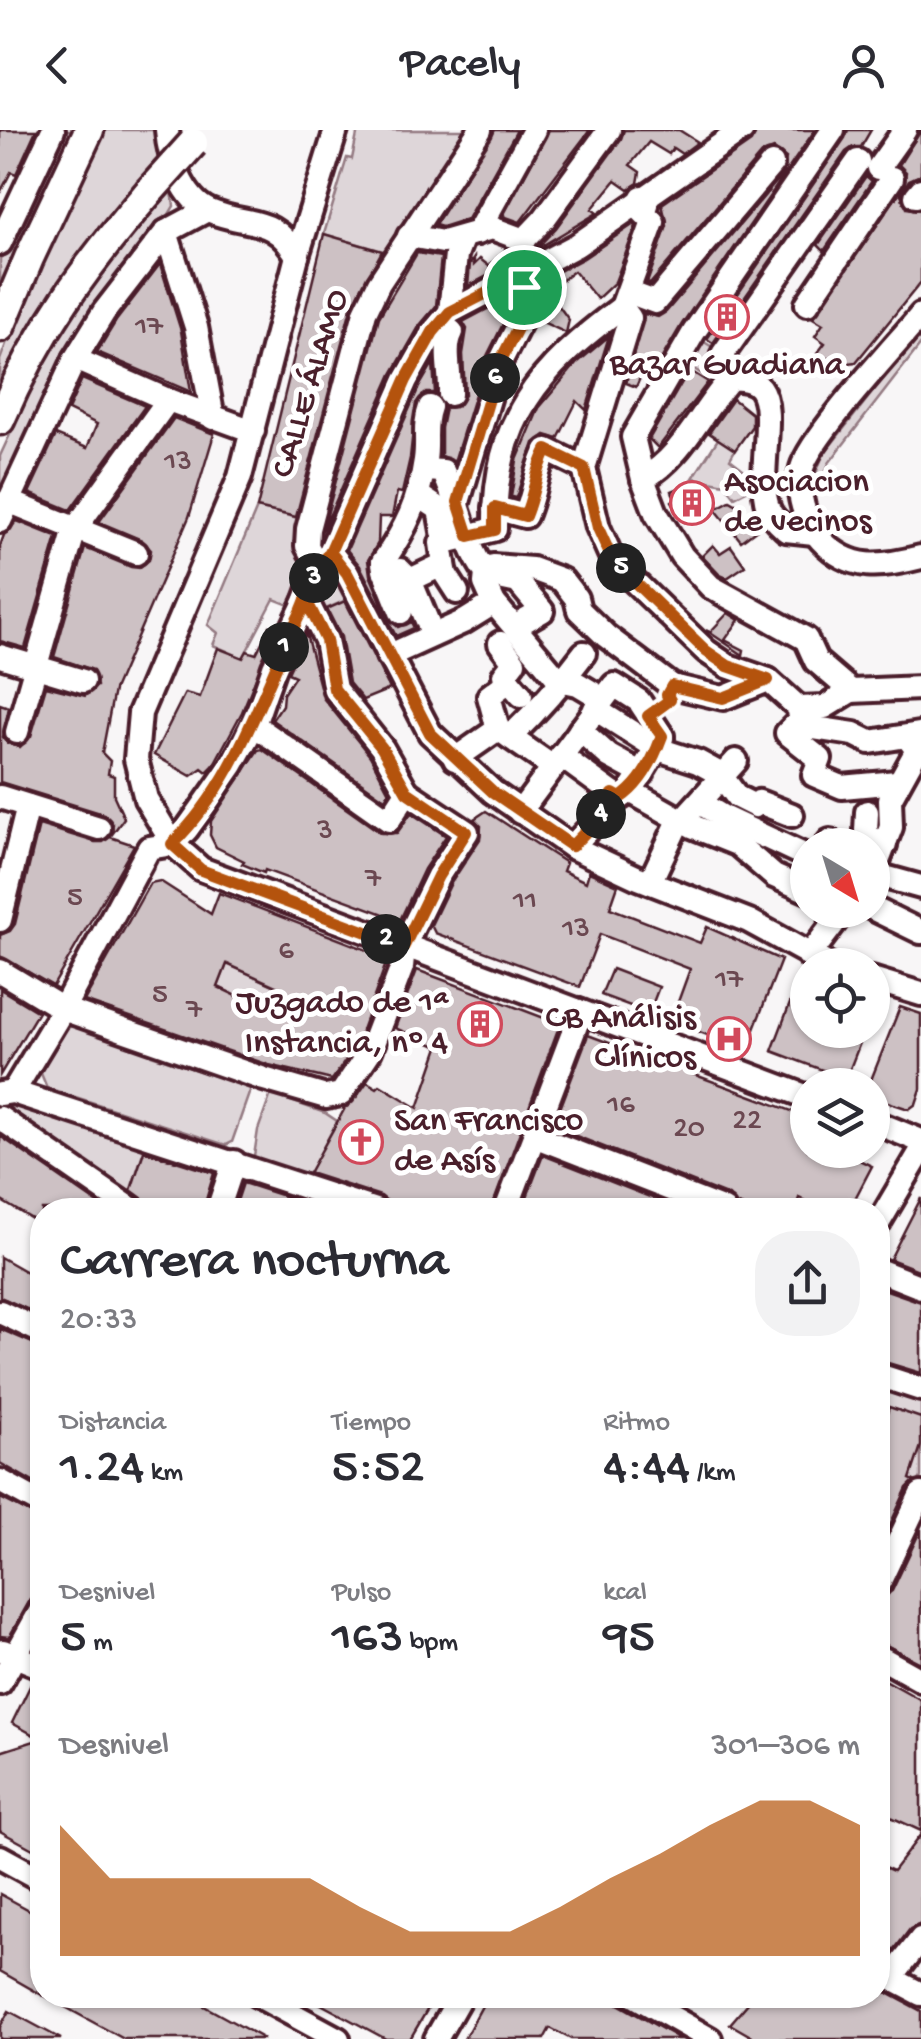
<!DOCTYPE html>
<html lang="es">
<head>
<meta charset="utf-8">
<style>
	:root { --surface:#fff; --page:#f2f2f3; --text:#2b2b33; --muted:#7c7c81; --accent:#b45309 }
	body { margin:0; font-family:"Gochi Hand",sans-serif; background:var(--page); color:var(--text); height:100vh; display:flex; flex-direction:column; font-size:38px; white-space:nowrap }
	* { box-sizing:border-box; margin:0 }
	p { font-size:32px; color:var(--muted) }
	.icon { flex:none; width:55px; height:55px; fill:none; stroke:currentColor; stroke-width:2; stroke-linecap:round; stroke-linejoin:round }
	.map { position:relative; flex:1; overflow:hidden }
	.details { position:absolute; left:30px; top:1068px; width:860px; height:810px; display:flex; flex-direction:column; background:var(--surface); border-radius:40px; box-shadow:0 2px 8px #0004 }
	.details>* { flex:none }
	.needle { width:65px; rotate:142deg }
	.fabs { position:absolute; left:790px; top:698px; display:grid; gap:20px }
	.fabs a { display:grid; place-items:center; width:100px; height:100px; border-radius:50%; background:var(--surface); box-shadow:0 2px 8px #0004; font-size:50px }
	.pin { position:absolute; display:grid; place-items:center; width:85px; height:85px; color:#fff; margin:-42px; border:5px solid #fff; border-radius:50%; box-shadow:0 2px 10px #0007 }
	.km { position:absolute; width:50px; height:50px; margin:-25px; border-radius:50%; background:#222; color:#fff; font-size:28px; line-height:50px; text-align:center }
	.round { display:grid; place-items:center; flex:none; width:105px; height:105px; border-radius:40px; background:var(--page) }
	.summary { display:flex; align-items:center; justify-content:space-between; height:170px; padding:0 30px }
	h1 { font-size:55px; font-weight:600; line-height:75px }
	.stats { display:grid; grid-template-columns:repeat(3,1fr); gap:15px; height:170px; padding:10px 30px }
	.stats div { display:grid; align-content:center }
	.stats b { font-size:50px; font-weight:600 }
	.stats small { font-size:28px; font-weight:400 }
	.stats p { font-size:28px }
	.chart { height:280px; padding:20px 30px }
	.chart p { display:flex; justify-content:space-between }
	.chart svg { width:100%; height:180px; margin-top:10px; fill:var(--accent); opacity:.7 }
	header { display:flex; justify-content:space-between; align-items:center; height:130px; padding:0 30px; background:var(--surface); font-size:45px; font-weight:600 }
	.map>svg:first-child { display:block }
</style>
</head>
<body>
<header><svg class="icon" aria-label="back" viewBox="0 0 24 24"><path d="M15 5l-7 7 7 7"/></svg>Pacely<svg class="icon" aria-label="person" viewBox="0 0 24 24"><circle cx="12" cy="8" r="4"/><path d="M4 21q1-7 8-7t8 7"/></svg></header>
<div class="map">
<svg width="921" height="1909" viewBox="0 0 921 1909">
	<rect width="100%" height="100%" fill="#f8f6f7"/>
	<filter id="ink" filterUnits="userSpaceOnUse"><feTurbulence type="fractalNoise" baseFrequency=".01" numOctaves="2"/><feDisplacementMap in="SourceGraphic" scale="20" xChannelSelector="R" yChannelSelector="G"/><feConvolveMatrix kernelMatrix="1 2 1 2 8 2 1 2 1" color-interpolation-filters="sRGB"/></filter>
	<g filter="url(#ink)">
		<g fill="#ded6d9" stroke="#947a82" stroke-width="2.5">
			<path d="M59 0H74L36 73 0 154V129Z"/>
			<path d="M106 0H156L161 28C99 100 41 172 0 257V230L15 190 63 84Z"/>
			<path d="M358 0H473L390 123 324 104 347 28 352 29Z"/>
			<path d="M172 61 174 76 0 368V326L50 218 78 173 131 104Z"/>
			<path d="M921 201V214L829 333 823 349 813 351 823 325Z"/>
			<path d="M696 207 714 218 722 239 714 252 685 233Z"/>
			<path d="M718 309 735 320 730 329 755 348 754 357 735 367 725 354 693 348Z"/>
			<path d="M257 378 298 388 307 447 294 477 274 469 243 528 213 515 218 503 208 495Z"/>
			<path d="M329 440H337L351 468 319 482 317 452Z"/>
			<path d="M227 834 276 856 262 878 218 857Z"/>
			<path d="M74 895 147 918 151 925 251 958 232 1012 226 1015 47 958 40 941 66 899Z"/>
			<path d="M271 964 325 983 337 991 305 1052 256 1030 254 1026 258 1000Z"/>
			<path d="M26 973 147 1011 124 1080 0 989 10 975Z"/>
			<path d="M878 1254 921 1268V1347L918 1353 878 1332Z"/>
		</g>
		<g fill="#cdc1c4" stroke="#4a1f2b" stroke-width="2.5" fill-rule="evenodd">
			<path d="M0 0H36L16 44 11 42 0 63Z"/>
			<path d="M495 0H517L467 89 442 97 435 95Z"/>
			<path d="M549 0H590L520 92 503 86Z"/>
			<path d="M624 0H679L698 12 682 24 673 18 669 24 649 12 630 35 640 42 638 53 629 59 616 50 592 79 597 83 535 120 556 98 621 9Z"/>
			<path d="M757 0H815L682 194 659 233 649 228 636 257 626 253 644 184 658 187 666 182 783 44 786 28 774 19 761 24 650 154 647 153 667 96 662 74 751 12Z"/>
			<path d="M848 0H871L861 17H853L846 22 713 213 707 209 845 8Z"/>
			<path d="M921 0V45L909 50 901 64 907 78 921 80V152L856 232 830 235V228L813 229 825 213 815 206 823 194 813 188 904 56 906 42 899 35Z"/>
			<path d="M866 46 872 51 824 121 818 115Z"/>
			<path d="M634 94 636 96 615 152 597 169 574 141 548 161 569 190 566 203 538 190 547 169 539 152 584 128Z"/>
			<path d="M324 104 382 121 351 178 296 387 257 378Z"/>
			<path d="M506 119 527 125 468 156 470 134 474 128V135L480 129 489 136Z"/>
			<path d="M417 123 441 127 436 176 420 195 392 244 323 400 379 187Z"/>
			<path d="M160 134 181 201 191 262 97 222 116 191Z"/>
			<path d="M512 166 515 170 486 228 454 332 441 326V298L445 278 458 276 465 265 463 224 467 199 463 192Z"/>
			<path d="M609 206 586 280 577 271 558 309 545 305 534 313 516 368 511 367 517 330 539 278 577 233Z"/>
			<path d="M433 233 435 263H426L416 273 410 328 402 363 397 362 392 387H379L378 413 368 430 370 445 388 488 398 497 411 492 414 498 396 506 360 436 347 420 419 257Z"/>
			<path d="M689 240 708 252 658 318 649 309Z"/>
			<path d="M82 249 145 276 70 380 29 363 56 305 87 318 97 294 68 280Z"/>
			<path d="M733 269 752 284V296L735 320 709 303Z"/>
			<path d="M174 288 214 304 189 387 114 560 102 623 110 631 108 644 114 646V666L124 688 110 707 113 694 104 684 0 652V574L9 577 3 607 7 613 20 617 31 606 46 556 85 566 97 556 93 540 54 527 85 418 131 437 139 438 149 430 151 420 142 410 99 392Z"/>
			<path d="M689 354 691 358 701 357 712 361 717 378 730 371 739 376 757 399 741 411 716 380 685 392 672 371 675 369 672 361Z"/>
			<path d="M17 391 57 407 25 518 0 511V416L4 405Z"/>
			<path d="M713 415 720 423 731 416 745 436 727 448 720 445 702 426Z"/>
			<path d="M345 471 390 559 363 570 349 553 341 507 327 479Z"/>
			<path d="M728 483 739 490 725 510 744 520 743 525 706 500 710 502Z"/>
			<path d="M270 496 276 499 242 582 213 636 207 642 202 638 191 646 154 625 185 563 200 567 218 518 243 528 247 521 256 524Z"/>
			<path d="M306 504 323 568 370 626 389 662 385 669 272 590 282 575 283 564 295 546 288 543Z"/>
			<path d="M262 619 381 703H397L411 683 446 706 424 739 400 790 265 740 264 743 242 734 244 731 216 717 210 705 211 691 258 620Z"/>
			<path d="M486 681 566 733 563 741 586 752 589 742 618 755 610 778 700 813 707 797 781 830 746 920 671 891 690 839 600 804 580 857 435 803 431 795 451 753 480 709 481 696 474 689Z"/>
			<path d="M39 695 95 712H103L110 707 134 715 53 856 0 826V805L10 801 15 794Z"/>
			<path d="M160 751 211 784 219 763 388 828 357 914 332 950 269 935 84 871 150 753ZM227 834 276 856 262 878 218 857Z"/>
			<path d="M612 839 659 857 649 883 601 865Z"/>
			<path d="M803 839 808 841V900H865L846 949 772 921Z"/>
			<path d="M417 840 560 894 491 1080H390L387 1071 381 1066 309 1043 345 978 353 972 367 952 377 958 380 955 418 978 439 917 395 898Z"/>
			<path d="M0 859 38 882 0 945Z"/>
			<path d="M900 877 921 884V959L916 974 909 979 872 967V955H869Z"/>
			<path d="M588 905 808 987V1020H838L872 1036 849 1080H823L799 1068 795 1080H751L739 1075V1078L729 1066 553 997Z"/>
			<path d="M0 1006 107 1080H42V1095L0 1070Z"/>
			<path d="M144 1021 214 1043 203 1080H148L142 1068 131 1060Z"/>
			<path d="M543 1025 683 1080H522Z"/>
			<path d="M243 1053 327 1080H234Z"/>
			<path d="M921 1068V1141L890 1129Z"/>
			<path d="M0 1127 42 1151V1186L0 1167Z"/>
			<path d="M878 1157 921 1172V1243L878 1230Z"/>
			<path d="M0 1199 42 1217V1357L0 1333Z"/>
			<path d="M889 1277 921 1288V1316L910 1349 914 1351 907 1358 878 1421V1310Z"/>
			<path d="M0 1368 42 1389V1449L9 1507 0 1506Z"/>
			<path d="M921 1399V1533L878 1511V1470L892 1461Z"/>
			<path d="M878 1546 921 1570V1701L878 1681Z"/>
			<path d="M36 1551 42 1552V1724L0 1701V1622L41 1609 12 1593 32 1552Z"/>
			<path d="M921 1704V1794L910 1799 891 1824H886L878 1820V1734L893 1741Z"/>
			<path d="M0 1764 42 1787V1865L0 1841Z"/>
			<path d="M878 1858 921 1881V1909H756L730 1894 755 1865H878Z"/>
			<path d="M43 1865H184L264 1909H124Z"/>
			<path d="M304 1865H436L410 1909H386Z"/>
			<path d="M488 1865H602L680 1909H571L550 1898 544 1909H464Z"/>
			<path d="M9 1881 61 1909H0V1897Z"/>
		</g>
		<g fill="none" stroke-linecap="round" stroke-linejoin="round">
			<g stroke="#4a1f2b" stroke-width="30">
				<g id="minor">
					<path d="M167 0C169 27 182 69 210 81 248 97 273 84 297 126"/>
					<path d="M336 0 297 126 240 347 140 583 136 629 146 669 173 714 201 739 808 967"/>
					<path d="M833 0 694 202 633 307 643 349 656 383 682 426 711 457 806 509 816 531 851 561 921 558"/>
					<path d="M878 38 905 0"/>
					<path d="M916 66 921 60"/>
					<path d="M642 67 647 75 641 80 653 92 622 177 630 188 584 338 598 397 613 431 706 521 728 536 768 550 799 578 825 577 851 561"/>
					<path d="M166 102 196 197 213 288"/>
					<path d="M477 103 534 0"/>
					<path d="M409 106 443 112 492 98 524 110 544 89 609 0"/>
					<path d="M0 113 53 0"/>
					<path d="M628 162 655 172 772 34"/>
					<path d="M807 174 892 48"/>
					<path d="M450 182 456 125 462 109"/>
					<path d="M921 185C896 215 811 306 802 338 795 361 805 393 821 410 851 442 882 437 921 427"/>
					<path d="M441 193 452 202C443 218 451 245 450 264"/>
					<path d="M75 229 168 270 253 301"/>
					<path d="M731 248 723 224 858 31"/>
					<path d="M424 340 443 341C458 373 465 415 486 443L485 453 494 473 559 550 578 554 603 569"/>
					<path d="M643 349C684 325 700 282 731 248 741 249 753 249 760 258 778 282 754 352 770 382 773 388 781 395 786 400L814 403"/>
					<path d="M418 365 439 379 445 412"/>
					<path d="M8 371 136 423"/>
					<path d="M458 372 500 232 532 169 518 147"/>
					<path d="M495 378 525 386C535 363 535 342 547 320L584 338"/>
					<path d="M0 391 75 229 104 182 166 102 207 80"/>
					<path d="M330 422 347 443 430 603 493 662 572 717 636 747 749 791 829 835"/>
					<path d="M383 432C406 398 419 372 425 330 428 310 423 296 430 277"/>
					<path d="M383 432 384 440 401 482"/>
					<path d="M444 434 446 445 457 462"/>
					<path d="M318 436 307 416 308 399 365 182 379 153 480 0"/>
					<path d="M493 436 532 439 562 450 576 468 579 480 606 506 672 556 723 568 768 550"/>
					<path d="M495 439 504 449 518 452 542 481 516 496"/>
					<path d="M400 440 410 450 433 505"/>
					<path d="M410 450 444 434 441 413 495 399C494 289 538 239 622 177"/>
					<path d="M306 470 326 510 335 559 382 618 407 662"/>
					<path d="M500 513 514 532 504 545 521 565"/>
					<path d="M0 526 83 551"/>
					<path d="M388 526 465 491 494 473"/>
					<path d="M509 551 489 566 498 599 553 637"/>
					<path d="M799 578 800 590 814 598 854 604 870 612 919 604"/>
					<path d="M595 579 658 619 698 632 720 644 737 667 755 676 759 672 792 685"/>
					<path d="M800 590 787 603 820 629 814 645 842 657 897 652"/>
					<path d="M580 600 609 626 642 644"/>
					<path d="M17 602 75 399 168 270"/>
					<path d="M510 607C538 580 561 554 584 523"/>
					<path d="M561 626 613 664"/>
					<path d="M455 629 498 599"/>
					<path d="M630 661 692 696 737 714 774 746 808 761"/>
					<path d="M613 664 620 668 630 661 662 608"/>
					<path d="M0 667 99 698"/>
					<path d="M700 673 725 688 808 727"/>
					<path d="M520 682 614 555 639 571 662 606"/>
					<path d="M867 682 866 701 871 709 885 715"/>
					<path d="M827 715 830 711"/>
					<path d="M572 717 597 690 613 664"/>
					<path d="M874 744 921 757"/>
					<path d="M872 747 891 697 890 669 917 620 907 607"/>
					<path d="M650 752 676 697 736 631"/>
					<path d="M872 778 921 802"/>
					<path d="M0 790 28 676"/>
					<path d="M809 826 844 780"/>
					<path d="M0 841 63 879 264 949 326 967 341 964 370 921 402 837 404 816 438 746 467 702 407 662 389 690 254 595"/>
					<path d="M872 849 921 864"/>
					<path d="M13 962 63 879 149 718 173 714 187 699 232 635 254 595 274 537 306 470 318 436 330 422 406 250 433 202 450 182 577 115 742 0"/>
					<path d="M0 964 13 962 375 1080"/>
					<path d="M0 988 133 1080"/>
					<path d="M872 991 921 1011"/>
					<path d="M534 1006 724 1080"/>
					<path d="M218 1080 234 1032"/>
					<path d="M506 1080 581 882"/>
					<path d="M878 1094 921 1021"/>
					<path d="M878 1140 921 1157"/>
					<path d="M0 1182 42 1202"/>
					<path d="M878 1245 921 1259"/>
					<path d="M0 1351 42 1374"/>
					<path d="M878 1455 921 1364"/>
					<path d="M3 1521 42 1537"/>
					<path d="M878 1526 921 1550"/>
					<path d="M0 1553 42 1478"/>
					<path d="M0 1727 42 1750"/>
					<path d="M881 1843 921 1864"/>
					<path d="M890 1849 921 1809"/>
					<path d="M257 1865 338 1909"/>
					<path d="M633 1865 710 1909"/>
					<path d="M436 1909 461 1865"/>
				</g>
			</g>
			<g stroke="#4a1f2b" stroke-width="35">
				<g id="major">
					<path d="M0 197 29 128 89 0"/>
					<path d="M0 290C39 199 84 138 148 63"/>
				</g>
			</g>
			<use href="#minor" stroke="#fff" stroke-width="22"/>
			<use href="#major" stroke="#fff" stroke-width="28"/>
			<g stroke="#4a1f2b" stroke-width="35" stroke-linecap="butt">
				<path id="major-bridge" d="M148 63 193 13"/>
			</g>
			<use href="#major-bridge" stroke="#fff" stroke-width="28"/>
		</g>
	</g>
	<g fill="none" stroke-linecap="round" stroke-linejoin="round" filter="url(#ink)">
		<g stroke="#fff" stroke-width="20">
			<path id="route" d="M524 157 518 147 450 182 433 202 406 250 330 422C314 440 310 462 300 484 261 563 238 650 172 714L201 740 404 816 438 746 466 702 407 662 382 618 334 559 326 510 306 470C313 451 317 437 330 422L347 443 430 603 493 662 572 716 597 690 613 664 620 668C640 655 654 628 662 606L648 586 670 570 667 565 672 556 723 568 768 550 728 536 706 521 613 431 598 398 584 338 547 320C535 342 535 363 525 386L495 378V400L469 406 458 372 500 232 532 169 524 157"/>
		</g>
		<use href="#route" stroke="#b45309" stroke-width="12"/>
	</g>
	<defs>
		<g id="building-ring" transform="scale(2.25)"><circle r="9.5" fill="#fff" stroke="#d1495b" stroke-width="1.5"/><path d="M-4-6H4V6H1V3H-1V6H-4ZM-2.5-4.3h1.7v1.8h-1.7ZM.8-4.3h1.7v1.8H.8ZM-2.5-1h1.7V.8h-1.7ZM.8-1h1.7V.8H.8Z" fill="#d1495b"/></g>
		<g id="hospital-ring" transform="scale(2.25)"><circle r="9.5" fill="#fff" stroke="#d1495b" stroke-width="1.5"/><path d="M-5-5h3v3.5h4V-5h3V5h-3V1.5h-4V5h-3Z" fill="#d1495b"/></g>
		<g id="church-ring" transform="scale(2.25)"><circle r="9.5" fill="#fff" stroke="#d1495b" stroke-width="1.5"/><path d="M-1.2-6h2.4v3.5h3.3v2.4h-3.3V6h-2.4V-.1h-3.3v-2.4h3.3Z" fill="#d1495b"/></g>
	</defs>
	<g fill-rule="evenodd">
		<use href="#building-ring" x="727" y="187"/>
		<use href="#building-ring" x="692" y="373"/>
		<use href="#building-ring" x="480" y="894"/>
		<use href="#hospital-ring" x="729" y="909"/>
		<use href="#church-ring" x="361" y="1012"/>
	</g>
	<g text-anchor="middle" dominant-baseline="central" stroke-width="10" stroke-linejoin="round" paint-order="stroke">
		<g font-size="30" fill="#6b4851">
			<text x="149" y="198">17</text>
			<text x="178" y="333">13</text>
			<text x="325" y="702">3</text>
			<text x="373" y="750">7</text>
			<text x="75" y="769">5</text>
			<text x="525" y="772">11</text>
			<text x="576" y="800">13</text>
			<text x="286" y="822">6</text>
			<text x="729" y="851">17</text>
			<text x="160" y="866">5</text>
			<text x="194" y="881">7</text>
			<text x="621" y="976">16</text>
			<text x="747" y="992">22</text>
			<text x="689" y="1000">20</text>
		</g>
		<g font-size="35" fill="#4a1f2b" stroke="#fff" text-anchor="start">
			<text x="727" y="236" text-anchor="middle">Bazar Guadiana</text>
			<text x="724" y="353">Asociacion<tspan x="724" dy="40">de vecinos</tspan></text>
			<text x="448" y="874" text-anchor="end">Juzgado de 1ª<tspan x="448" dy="40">Instancia, nº 4</tspan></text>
			<text x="696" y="889" text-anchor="end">CB Análisis<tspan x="696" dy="40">Clínicos</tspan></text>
			<text x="394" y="992">San Francisco<tspan x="394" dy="40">de Asís</tspan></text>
		</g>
		<g font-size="35" fill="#4a1f2b" stroke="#fff">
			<text transform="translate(312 254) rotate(-73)">CALLE ÁLAMO</text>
		</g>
	</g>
</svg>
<div class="fabs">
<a><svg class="needle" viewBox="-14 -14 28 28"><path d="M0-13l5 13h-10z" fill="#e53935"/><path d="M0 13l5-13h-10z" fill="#7c7c81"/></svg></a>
<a><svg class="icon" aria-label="locate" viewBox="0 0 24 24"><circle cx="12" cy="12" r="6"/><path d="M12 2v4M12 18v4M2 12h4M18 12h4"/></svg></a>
<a><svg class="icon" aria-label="layers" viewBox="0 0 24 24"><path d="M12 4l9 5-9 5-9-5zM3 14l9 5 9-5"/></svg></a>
</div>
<div class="pin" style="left:524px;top:157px;background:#1e9e55"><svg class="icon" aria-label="arrive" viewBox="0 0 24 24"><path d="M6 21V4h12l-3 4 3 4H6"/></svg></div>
<b class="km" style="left:284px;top:517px">1</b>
<b class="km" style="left:386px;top:809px">2</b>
<b class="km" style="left:314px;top:448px">3</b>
<b class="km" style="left:601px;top:684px">4</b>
<b class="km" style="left:621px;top:438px">5</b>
<b class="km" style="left:495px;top:248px">6</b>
<section class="details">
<div class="summary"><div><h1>Carrera nocturna</h1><p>20:33</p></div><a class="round"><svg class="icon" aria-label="share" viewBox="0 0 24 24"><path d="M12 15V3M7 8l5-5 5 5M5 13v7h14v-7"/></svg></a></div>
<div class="stats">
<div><p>Distancia</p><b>1.24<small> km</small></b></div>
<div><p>Tiempo</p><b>5:52</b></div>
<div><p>Ritmo</p><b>4:44<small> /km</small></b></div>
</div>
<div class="stats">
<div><p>Desnivel</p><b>5<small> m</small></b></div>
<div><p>Pulso</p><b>163<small> bpm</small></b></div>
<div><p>kcal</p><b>95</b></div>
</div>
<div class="chart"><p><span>Desnivel</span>301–306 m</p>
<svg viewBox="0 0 160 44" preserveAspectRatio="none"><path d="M0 44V12L10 25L20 25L30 25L40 25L50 25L60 32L70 38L80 38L90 38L100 32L110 25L120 19L130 12L140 6L150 6L160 12V44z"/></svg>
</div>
</section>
</div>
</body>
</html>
